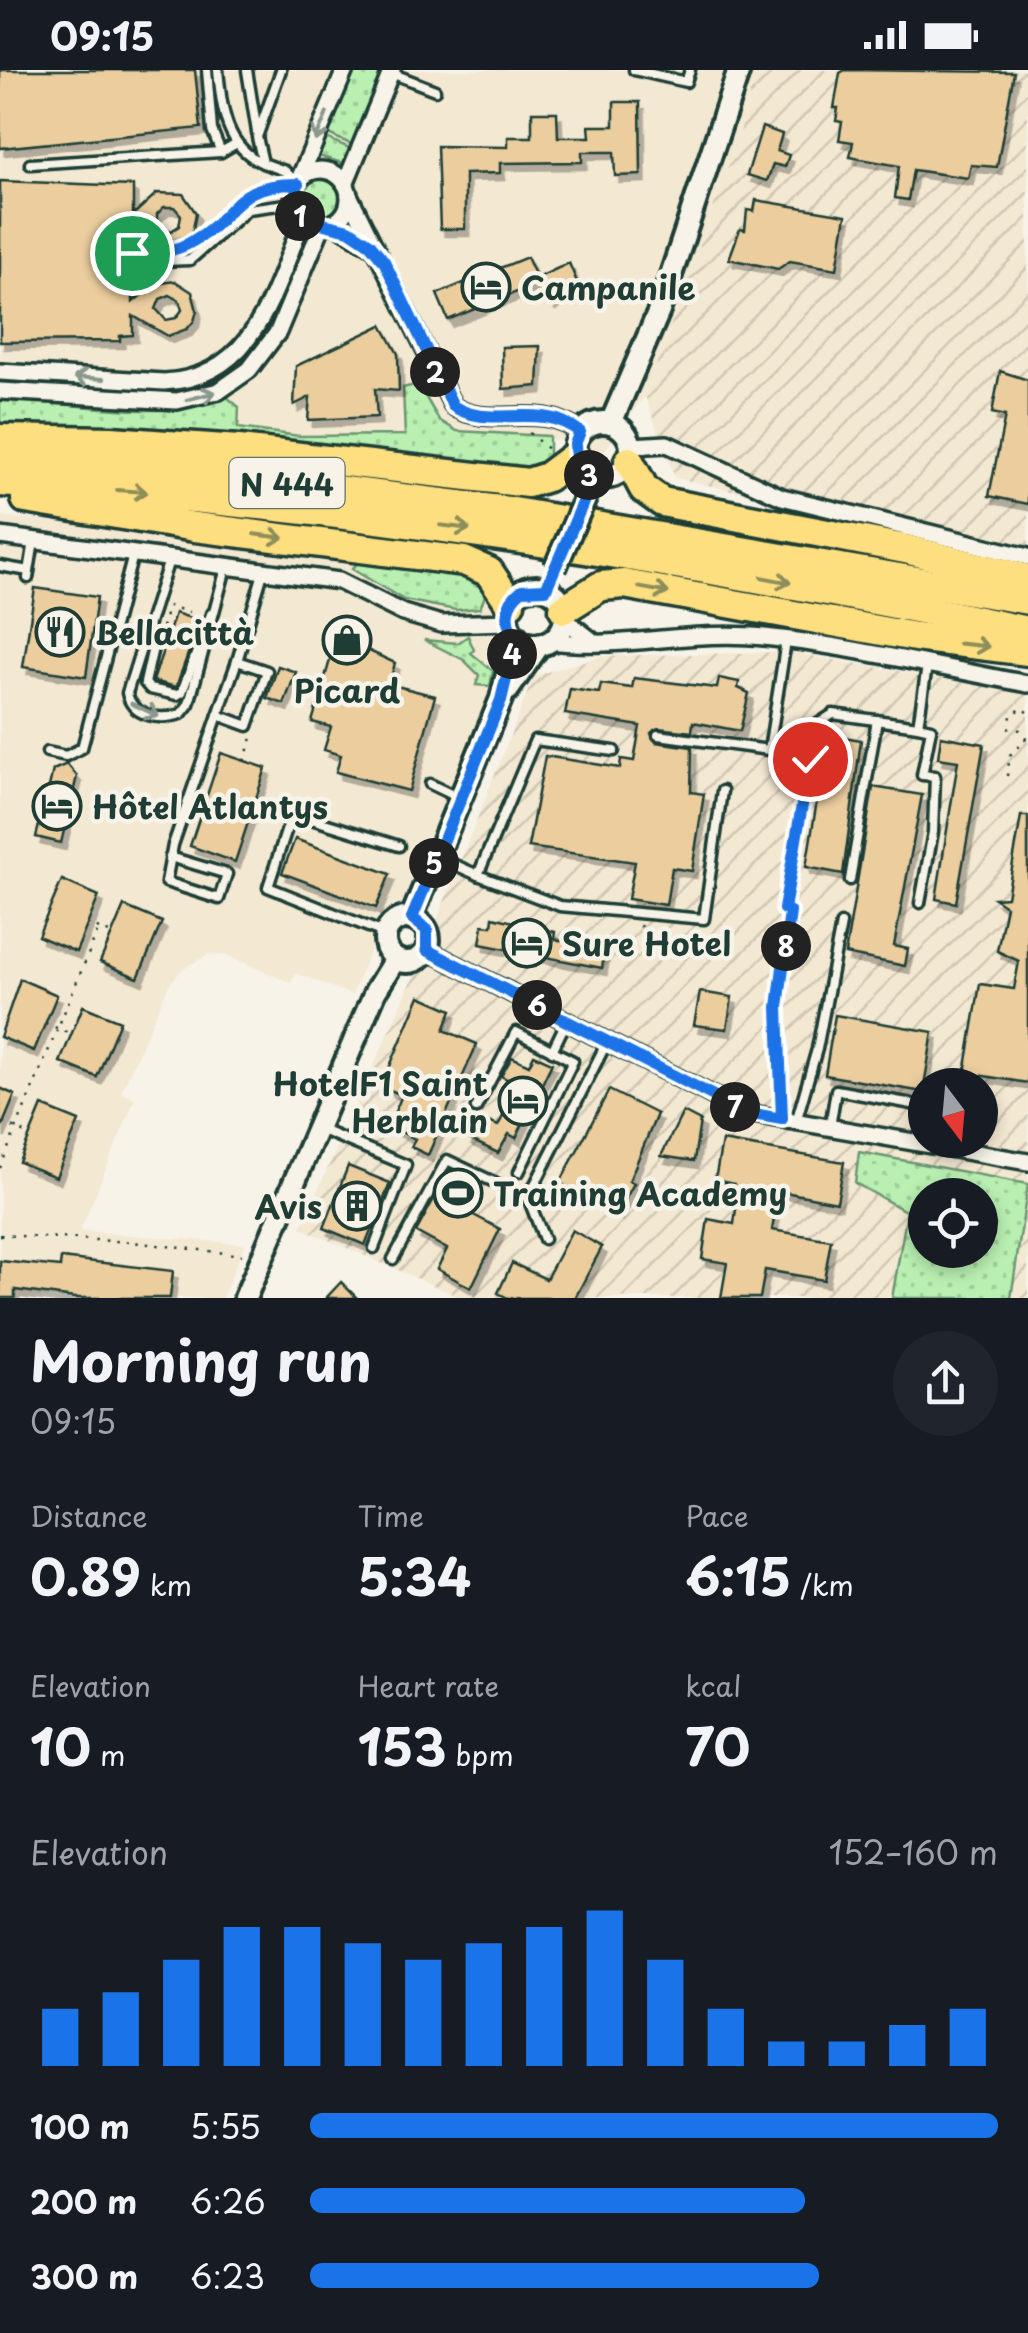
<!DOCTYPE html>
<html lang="en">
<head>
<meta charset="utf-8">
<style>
	:root { --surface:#171b24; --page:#20242c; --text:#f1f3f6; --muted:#9ea1a6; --accent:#1a73e8 }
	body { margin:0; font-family:"Playpen Sans",sans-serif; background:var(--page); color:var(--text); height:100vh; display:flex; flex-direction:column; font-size:38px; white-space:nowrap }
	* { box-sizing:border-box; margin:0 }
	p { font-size:32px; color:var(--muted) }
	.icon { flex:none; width:55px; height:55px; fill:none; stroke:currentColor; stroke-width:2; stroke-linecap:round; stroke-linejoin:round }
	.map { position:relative; height:1228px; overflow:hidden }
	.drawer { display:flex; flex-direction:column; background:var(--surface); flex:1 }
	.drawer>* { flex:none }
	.needle { width:65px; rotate:164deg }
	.buttons { position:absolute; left:908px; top:998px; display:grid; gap:20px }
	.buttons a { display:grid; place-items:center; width:90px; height:90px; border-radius:50%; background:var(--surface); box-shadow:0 5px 15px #0003; font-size:50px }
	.pin { position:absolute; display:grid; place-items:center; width:85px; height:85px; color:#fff; margin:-42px; border:5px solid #fff; border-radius:50%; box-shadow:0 2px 10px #0007 }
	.km { position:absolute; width:50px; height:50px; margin:-25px; border-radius:50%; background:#222; color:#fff; font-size:28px; line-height:50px; text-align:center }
	.round { display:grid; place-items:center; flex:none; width:105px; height:105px; border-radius:52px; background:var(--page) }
	.headline { display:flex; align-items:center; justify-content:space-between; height:170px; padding:0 30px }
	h1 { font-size:55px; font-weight:700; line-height:75px }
	.metrics { display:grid; grid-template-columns:repeat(3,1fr); gap:15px; height:170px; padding:10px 30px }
	.metrics div { display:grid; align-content:center }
	.metrics b { font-size:50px; font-weight:700 }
	.metrics small { font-size:28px; font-weight:400 }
	.metrics p { font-size:28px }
	.chart { height:280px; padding:20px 30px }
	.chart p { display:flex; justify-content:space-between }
	.chart svg { width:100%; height:180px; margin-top:10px; stroke:var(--accent); stroke-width:6 }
	ul { padding:0 30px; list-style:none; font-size:32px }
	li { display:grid; grid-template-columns:160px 120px 1fr; align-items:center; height:75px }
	li i { height:25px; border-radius:12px; background:var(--accent) }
	.status { display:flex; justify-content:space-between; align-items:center; height:70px; padding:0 50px; background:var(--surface); direction:ltr }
	.status svg { height:28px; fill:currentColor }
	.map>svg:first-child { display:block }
</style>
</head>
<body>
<div class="status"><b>09:15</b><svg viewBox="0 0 49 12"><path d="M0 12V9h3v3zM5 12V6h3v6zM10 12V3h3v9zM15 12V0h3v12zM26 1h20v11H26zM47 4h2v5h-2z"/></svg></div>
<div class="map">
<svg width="1028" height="1228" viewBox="0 0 1028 1228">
	<defs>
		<pattern id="industrial-furrows" width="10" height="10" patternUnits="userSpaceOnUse" patternTransform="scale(2.5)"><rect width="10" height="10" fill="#f3e8d2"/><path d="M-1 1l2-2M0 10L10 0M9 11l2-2" fill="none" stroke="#d0c8b5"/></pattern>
		<pattern id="grass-dots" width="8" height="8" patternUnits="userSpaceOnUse" patternTransform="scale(2.5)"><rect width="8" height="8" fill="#b9efb1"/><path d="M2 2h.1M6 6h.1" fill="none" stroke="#9fce99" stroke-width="1.8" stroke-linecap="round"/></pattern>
		<filter id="shadow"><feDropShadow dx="4.5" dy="7" stdDeviation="0" flood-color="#0004"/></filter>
	</defs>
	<rect width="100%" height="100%" fill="#f7f3e8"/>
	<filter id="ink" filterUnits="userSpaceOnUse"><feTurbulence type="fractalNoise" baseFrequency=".01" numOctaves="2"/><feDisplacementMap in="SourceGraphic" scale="20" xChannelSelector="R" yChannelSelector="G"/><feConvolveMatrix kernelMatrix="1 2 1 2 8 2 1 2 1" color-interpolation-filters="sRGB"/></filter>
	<g filter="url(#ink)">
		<g fill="#f3e8d2">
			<path d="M0 0H756L738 70 645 326 604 381 542 367 300 366 238 358 239 337 227 327 205 336 167 340 0 328Z"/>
			<path d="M0 446 344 484 494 521 507 579 498 616 485 633 403 831 386 840 352 925 296 903 291 913 226 885 210 884 182 899 168 916 121 1022 135 1029 80 1161 245 1174 222 1228H0Z"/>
		</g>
		<g fill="url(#industrial-furrows)" fill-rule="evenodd">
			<path d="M756 0H1028V485L675 408 645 326 738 70Z"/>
			<path d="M790 582 1028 624V1228H462L301 1158 421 890 534 606 600 586ZM925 1015H980V1070H925ZM925 1125H980V1180H925Z"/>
		</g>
		<g fill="url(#grass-dots)" stroke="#6c9672" stroke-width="2.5" fill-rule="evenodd">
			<path d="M352 0H387L355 76 326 63Z"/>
			<path d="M324 67 354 80 346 94 318 86Z"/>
			<circle cx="321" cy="128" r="18"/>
			<path d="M297 181 302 183C292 210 283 245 267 269 207 353 89 321 0 315V309C77 314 205 345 257 274 276 248 285 211 297 181Z"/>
			<path d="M418 314 439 350 457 361 549 366V396L515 402 463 390 68 356 0 355V328C68 333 163 353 227 327L239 337 238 358 300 366 405 365 403 318Z"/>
			<path d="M362 488 438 492 491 511 480 538 456 540 404 530 352 499Z"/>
			<path d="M468 566 474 580 471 583 493 601 490 616 476 615 479 605 464 590 424 570 458 573Z"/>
			<path d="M859 1082 1028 1114 1011 1228H892L907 1142 855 1113ZM925 1125H980V1180H925Z"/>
		</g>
		<g fill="#ebcd9e" stroke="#1f3d34" stroke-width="2.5" fill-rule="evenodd" filter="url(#shadow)">
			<path d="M0 0H195L201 58 0 78Z"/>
			<path d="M845 0 1014 2 997 97 971 95 968 108 913 100 908 130 895 128 899 96 850 87 853 72 839 70 842 52 836 51 838 38H834L840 3Z"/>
			<path d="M614 32H640L641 105 615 106 614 82H582V92L500 93V103L465 104V159H440L437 76 508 77V67H532V42H557L558 67H590L589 56H614Z"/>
			<path d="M762 57 782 64 777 81 789 85 785 97 773 94 767 111 747 105Z"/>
			<path d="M0 111 133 116V145L157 123 183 124 196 143 192 164 159 175 132 152V176L126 180V193L133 199V232L155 214 175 211 192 222 197 241 194 251 187 259 168 266 133 246V265L120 266V271L0 272ZM164 137H174L181 145 179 156 171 161 157 154V144ZM170 225 179 230 182 240 176 248 166 250 156 239 160 229Z"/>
			<path d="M756 130 846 145 837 199 790 191 778 199 729 189 740 159 745 160 747 140 754 141Z"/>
			<path d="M527 187 539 213 448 250 437 224Z"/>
			<path d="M569 193 580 219 551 233 539 207Z"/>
			<path d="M382 255 398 284 399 321 375 319 377 347 308 350 310 327 294 335 296 296Z"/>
			<path d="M540 276 538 316 503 319 502 277Z"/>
			<path d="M1000 301 1028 310V434L989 426 1005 346 992 343Z"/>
			<path d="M35 518 97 527 86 607 23 597Z"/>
			<path d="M175 543 200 551 176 617 153 611Z"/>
			<path d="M337 566 395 593 389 614 435 626 409 721 336 702 341 685 324 680 331 657 312 652Z"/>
			<path d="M278 596 296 602 284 634 267 628Z"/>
			<path d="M634 608 717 618 719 608 739 612 738 618 749 623 740 661 693 652 692 662 658 658 651 663 656 672 692 677 691 722 704 724 692 801 672 798 666 835 628 829 635 792 528 777 545 686 620 698 621 689 634 691 640 656 565 644 570 619 599 623 601 614 632 618Z"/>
			<path d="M828 664 861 670 843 804 806 797Z"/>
			<path d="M941 666 984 674 956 833 936 829 958 691 938 688Z"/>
			<path d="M221 683 266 698 235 792 190 776Z"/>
			<path d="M67 694 77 706 61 773 36 767 42 743 39 730 46 729 53 700Z"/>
			<path d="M873 717 922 725 894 876 908 879 905 896 845 884Z"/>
			<path d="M1021 746H1028V1013L965 1003 980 914 1014 919 1019 891 997 881 1006 836 994 828 1007 827Z"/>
			<path d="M295 769 390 804 376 838 282 803Z"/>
			<path d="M62 810 99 826 76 882 38 866Z"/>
			<path d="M124 836 162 852 138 908 100 892Z"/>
			<path d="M493 847 555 862 554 869 605 879 602 898 480 874 483 855 492 856Z"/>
			<path d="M20 909 57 925 34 981 0 967Z"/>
			<path d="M700 922 732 927 727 959 694 955Z"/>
			<path d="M420 926 452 940 444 960 477 974 428 1085 411 1077 415 1069 389 1056 402 1025 390 1020 384 1010Z"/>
			<path d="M83 936 120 951 97 1007 60 992Z"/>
			<path d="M835 945 933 962 923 1022 825 1005Z"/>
			<path d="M534 985 552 993 516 1068 509 1064 498 1083 467 1068 477 1047 498 1056 519 1015 501 1006 512 987 529 995Z"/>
			<path d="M0 1018 15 1025 0 1061Z"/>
			<path d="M609 1020 657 1044 629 1111 634 1113 618 1143 560 1113Z"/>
			<path d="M42 1036 79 1051 56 1107 19 1092Z"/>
			<path d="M683 1042 700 1051 694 1091 661 1086Z"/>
			<path d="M722 1071 844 1092 837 1132 779 1121 772 1160 831 1170 824 1210 765 1200 760 1228H721L727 1193 702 1189 708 1149 734 1154 737 1131 734 1114 715 1110Z"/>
			<path d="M348 1096 390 1113 365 1175 324 1158Z"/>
			<path d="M447 1105 476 1120 466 1141 500 1159 471 1218 437 1199 447 1179 416 1162Z"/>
			<path d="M572 1160 602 1177 575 1228H508L498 1223 512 1193 546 1209Z"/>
			<path d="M61 1188 173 1201 170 1228H75L15 1220V1228H0V1191L60 1197Z"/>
			<path d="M341 1212 357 1228H326Z"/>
		</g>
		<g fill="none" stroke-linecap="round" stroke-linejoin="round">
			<g stroke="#1f3d34" stroke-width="15">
				<g id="service">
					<path d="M207 0 212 60 221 82"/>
					<path d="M218 0C222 38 225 77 263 93"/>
					<path d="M247 0 257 62"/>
					<path d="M281 0 257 67 263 93 285 101 297 113"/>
					<path d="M634 0 686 12 690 0"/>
					<path d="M391 3 435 20"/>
					<path d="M30 94 221 82 237 73"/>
					<path d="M133 183C154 183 174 183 193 172 240 143 229 114 297 113"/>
					<path d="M133 192 190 190 248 139 294 133"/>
					<path d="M169 490 127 623C132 647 160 651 181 644L189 634 226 498"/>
					<path d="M0 496 29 501"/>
					<path d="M28 508 34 471"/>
					<path d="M148 556 154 573 145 613 150 619 177 625 182 622 211 544"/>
					<path d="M237 591 267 601 248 656 218 645Z"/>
					<path d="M237 591 263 503"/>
					<path d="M918 656 931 659 922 705 935 706 933 762 920 833"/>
					<path d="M658 665 769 680 786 571"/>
					<path d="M47 682 66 686 82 678 133 485"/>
					<path d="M430 714 457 727"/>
					<path d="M170 787 227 804 219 829 166 812 173 775 218 645"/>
					<path d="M437 787 478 805 535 670 614 681"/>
					<path d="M478 805 560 836 704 849 722 721"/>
					<path d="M850 810 877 650"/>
					<path d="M386 864 268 817 292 743 399 776"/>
					<path d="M552 981 567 950"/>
					<path d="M476 1038 516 962 573 991 519 1102"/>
					<path d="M782 1049 778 937 790 842 784 839 816 655 833 644 918 656 927 596"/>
					<path d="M796 1052 817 979 841 854"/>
					<path d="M830 1057 836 1020 912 1034"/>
					<path d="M317 1058 406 1095 374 1178"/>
					<path d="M528 1128 608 970"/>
					<path d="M393 1189 447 1090 528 1128 544 1169"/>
				</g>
			</g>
			<g stroke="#1f3d34" stroke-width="22">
				<g id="minor">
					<circle cx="321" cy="128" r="28"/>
					<path d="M298 112 345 0"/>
					<path d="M345 114 392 0"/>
					<path d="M349 125 453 336C490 361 537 329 580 362"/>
					<path d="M333 153 372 177"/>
					<path d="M0 302 164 312C255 308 274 220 303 149"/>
					<path d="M0 321 177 331 219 321 249 300 278 262 322 156"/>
					<path d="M631 376 667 374 782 427 1028 487"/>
					<path d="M0 466 339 511 403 543 441 554 508 552"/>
					<path d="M564 549 595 573"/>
					<path d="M551 571C621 580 693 559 764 567 852 576 941 598 1028 614"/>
					<path d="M427 880 747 1043 1028 1092"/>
				</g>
			</g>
			<g stroke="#1f3d34" stroke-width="28">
				<g id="tertiary">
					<circle cx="603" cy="380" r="28"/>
					<path d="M611 353 659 241 739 0"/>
					<circle cx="536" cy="546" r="29"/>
					<path d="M508 620 540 574"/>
					<circle cx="407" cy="870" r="22"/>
					<path d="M411 849 501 629 517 567"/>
					<path d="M245 1228 375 922 395 889"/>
				</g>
			</g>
			<g stroke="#1f3d34" stroke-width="35">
				<g id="trunk">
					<path d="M0 369 111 371 239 380 528 413 547 407 575 386"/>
					<path d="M0 388 213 405 508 441 1028 530"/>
					<path d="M629 391 644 419 662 432 905 479 1028 509"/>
					<path d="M0 412C347 435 688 490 1028 561"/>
					<path d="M26 429 195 457 464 491 489 502 510 533"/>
					<path d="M564 539 601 516 624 514 915 567 1028 581"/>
				</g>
			</g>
			<g stroke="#1f3d34" stroke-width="2.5" stroke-dasharray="2.5 8" stroke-linecap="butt">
				<path d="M529 363 550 381"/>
				<path d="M162 557 169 536 189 542"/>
				<path d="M1028 642 1022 638 1011 646 1009 658 1020 660 1028 671"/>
				<path d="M244 691 252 668"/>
				<path d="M1007 706 1010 685 1028 667"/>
				<path d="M87 854 112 864"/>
				<path d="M640 855 646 874 653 878"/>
				<path d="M45 953 71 964"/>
				<path d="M3 1053 30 1065"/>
				<path d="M0 1098 99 858"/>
				<path d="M0 1165 133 1172 242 1185"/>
			</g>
			<use href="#service" stroke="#f7f3e8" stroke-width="8"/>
			<use href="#minor" stroke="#f7f3e8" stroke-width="15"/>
			<use href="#tertiary" stroke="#f7f3e8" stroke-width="20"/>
			<use href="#trunk" stroke="#fedf80" stroke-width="28"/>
			<g stroke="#1f3d34" stroke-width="28" stroke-linecap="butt">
				<path id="tertiary-bridge" d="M555 498 586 426"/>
			</g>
			<use href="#tertiary-bridge" stroke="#f7f3e8" stroke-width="20"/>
		</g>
		<defs><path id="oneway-shaft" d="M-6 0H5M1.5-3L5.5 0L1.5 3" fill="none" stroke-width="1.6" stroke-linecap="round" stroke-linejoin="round" transform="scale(2.5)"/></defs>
		<g stroke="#8b988e">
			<use href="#oneway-shaft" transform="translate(321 57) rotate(113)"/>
			<use href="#oneway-shaft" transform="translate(89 308) rotate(-176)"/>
			<use href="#oneway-shaft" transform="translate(201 326) rotate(-15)"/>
			<use href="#oneway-shaft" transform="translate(145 640) rotate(25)"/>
		</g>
		<g stroke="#8e8e5a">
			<use href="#oneway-shaft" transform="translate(132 421) rotate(4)"/>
			<use href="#oneway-shaft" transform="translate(455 457) rotate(7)"/>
			<use href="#oneway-shaft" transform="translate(269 466) rotate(7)"/>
			<use href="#oneway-shaft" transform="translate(776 510) rotate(11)"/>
			<use href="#oneway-shaft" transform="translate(654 520) rotate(10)"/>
			<use href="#oneway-shaft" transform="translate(974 575) rotate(6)"/>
		</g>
	</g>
	<g fill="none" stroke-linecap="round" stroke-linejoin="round" filter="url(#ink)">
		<g stroke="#fff" stroke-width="20">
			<path id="route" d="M132 183C154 183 174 183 193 171 240 144 230 114 298 114L294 133 303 149 349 160 370 174 384 191 453 336C491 361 537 329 580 362L575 374 576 391 594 407 546 519 522 520C505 533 503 551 516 568L501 630 412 848 427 860V880L747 1043 782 1049 778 937 790 842 784 839 810 689"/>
		</g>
		<use href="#route" stroke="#1a73e8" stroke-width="12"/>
	</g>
	<defs>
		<g id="hotel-ring" transform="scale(2.5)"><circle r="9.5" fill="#f7f3e8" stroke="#1f3d34" stroke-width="1.5"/><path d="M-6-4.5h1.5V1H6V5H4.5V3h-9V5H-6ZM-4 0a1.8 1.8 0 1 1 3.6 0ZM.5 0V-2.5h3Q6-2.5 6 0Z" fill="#1f3d34"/></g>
		<g id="restaurant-ring" transform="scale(2.5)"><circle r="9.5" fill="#f7f3e8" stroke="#1f3d34" stroke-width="1.5"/><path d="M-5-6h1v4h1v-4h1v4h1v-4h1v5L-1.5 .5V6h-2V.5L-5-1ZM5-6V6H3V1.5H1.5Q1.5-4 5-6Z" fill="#1f3d34"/></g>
		<g id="shop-ring" transform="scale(2.5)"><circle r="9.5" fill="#f7f3e8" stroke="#1f3d34" stroke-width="1.5"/><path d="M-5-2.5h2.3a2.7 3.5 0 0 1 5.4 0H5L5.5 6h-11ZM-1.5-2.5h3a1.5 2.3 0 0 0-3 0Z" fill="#1f3d34"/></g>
		<g id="stadium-ring" transform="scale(2.5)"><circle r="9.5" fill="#f7f3e8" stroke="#1f3d34" stroke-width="1.5"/><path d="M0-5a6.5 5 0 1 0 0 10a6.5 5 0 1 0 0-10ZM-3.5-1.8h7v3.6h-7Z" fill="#1f3d34"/></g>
		<g id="building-ring" transform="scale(2.5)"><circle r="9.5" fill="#f7f3e8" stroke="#1f3d34" stroke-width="1.5"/><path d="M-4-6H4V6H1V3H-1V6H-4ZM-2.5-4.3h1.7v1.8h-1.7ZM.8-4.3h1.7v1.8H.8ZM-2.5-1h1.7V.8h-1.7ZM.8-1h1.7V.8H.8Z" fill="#1f3d34"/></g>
	</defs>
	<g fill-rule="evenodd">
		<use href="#hotel-ring" x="486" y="217"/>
		<use href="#restaurant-ring" x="60" y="562"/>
		<use href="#shop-ring" x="347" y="570"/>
		<use href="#hotel-ring" x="57" y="736"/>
		<use href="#hotel-ring" x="527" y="873"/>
		<use href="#hotel-ring" x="523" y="1031"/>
		<use href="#stadium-ring" x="458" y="1123"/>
		<use href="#building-ring" x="357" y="1136"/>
	</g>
	<g text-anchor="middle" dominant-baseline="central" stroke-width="9" stroke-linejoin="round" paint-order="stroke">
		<rect fill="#f7f3e8" stroke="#60746a" stroke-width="2.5" x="229.5" y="388" width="115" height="50" rx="8"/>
		<g font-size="30" font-weight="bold" fill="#1f3d34">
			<text x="287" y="413">N 444</text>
		</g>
		<g font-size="32" font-weight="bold" fill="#1f3d34" stroke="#f7f3e8" text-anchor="start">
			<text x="521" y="217">Campanile</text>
			<text x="95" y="562">Bellacittà</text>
			<text x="347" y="620" text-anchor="middle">Picard</text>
			<text x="92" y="736">Hôtel Atlantys</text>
			<text x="562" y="873">Sure Hotel</text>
			<text x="488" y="1013" text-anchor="end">HotelF1 Saint<tspan x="488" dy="37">Herblain</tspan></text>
			<text x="493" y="1123">Training Academy</text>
			<text x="322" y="1136" text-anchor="end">Avis</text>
		</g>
	</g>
</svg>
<div class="buttons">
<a><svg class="needle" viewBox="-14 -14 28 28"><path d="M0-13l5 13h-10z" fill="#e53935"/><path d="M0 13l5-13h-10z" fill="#9ea1a6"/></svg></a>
<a><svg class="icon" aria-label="locate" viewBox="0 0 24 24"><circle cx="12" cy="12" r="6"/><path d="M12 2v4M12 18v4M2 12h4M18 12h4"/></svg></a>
</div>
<div class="pin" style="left:132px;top:183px;background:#1e9e55"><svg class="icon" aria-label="arrive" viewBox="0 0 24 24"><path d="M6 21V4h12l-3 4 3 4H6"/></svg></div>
<div class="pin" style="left:810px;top:689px;background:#d93025"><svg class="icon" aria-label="check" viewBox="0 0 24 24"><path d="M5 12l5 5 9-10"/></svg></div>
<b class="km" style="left:300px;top:146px">1</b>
<b class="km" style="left:435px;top:302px">2</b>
<b class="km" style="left:589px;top:405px">3</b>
<b class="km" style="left:512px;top:584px">4</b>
<b class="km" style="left:434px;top:793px">5</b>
<b class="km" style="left:537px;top:935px">6</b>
<b class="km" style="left:735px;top:1037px">7</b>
<b class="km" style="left:786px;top:876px">8</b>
</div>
<section class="drawer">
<div class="headline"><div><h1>Morning run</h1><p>09:15</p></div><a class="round"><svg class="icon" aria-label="share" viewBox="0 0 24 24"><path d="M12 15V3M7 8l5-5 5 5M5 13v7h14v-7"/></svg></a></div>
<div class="metrics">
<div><p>Distance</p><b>0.89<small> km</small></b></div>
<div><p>Time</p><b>5:34</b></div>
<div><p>Pace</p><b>6:15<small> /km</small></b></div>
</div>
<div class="metrics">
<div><p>Elevation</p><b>10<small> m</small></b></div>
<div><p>Heart rate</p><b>153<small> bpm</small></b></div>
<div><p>kcal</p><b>70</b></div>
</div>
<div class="chart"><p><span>Elevation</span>152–160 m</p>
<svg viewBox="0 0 160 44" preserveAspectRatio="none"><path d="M5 44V30M15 44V26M25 44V18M35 44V10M45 44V10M55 44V14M65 44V18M75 44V14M85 44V10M95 44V6M105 44V18M115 44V30M125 44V38M135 44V38M145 44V34M155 44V30"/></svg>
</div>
<ul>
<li><b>100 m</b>5:55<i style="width:100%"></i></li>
<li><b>200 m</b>6:26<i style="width:72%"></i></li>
<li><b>300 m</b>6:23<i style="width:74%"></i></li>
</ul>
</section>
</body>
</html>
